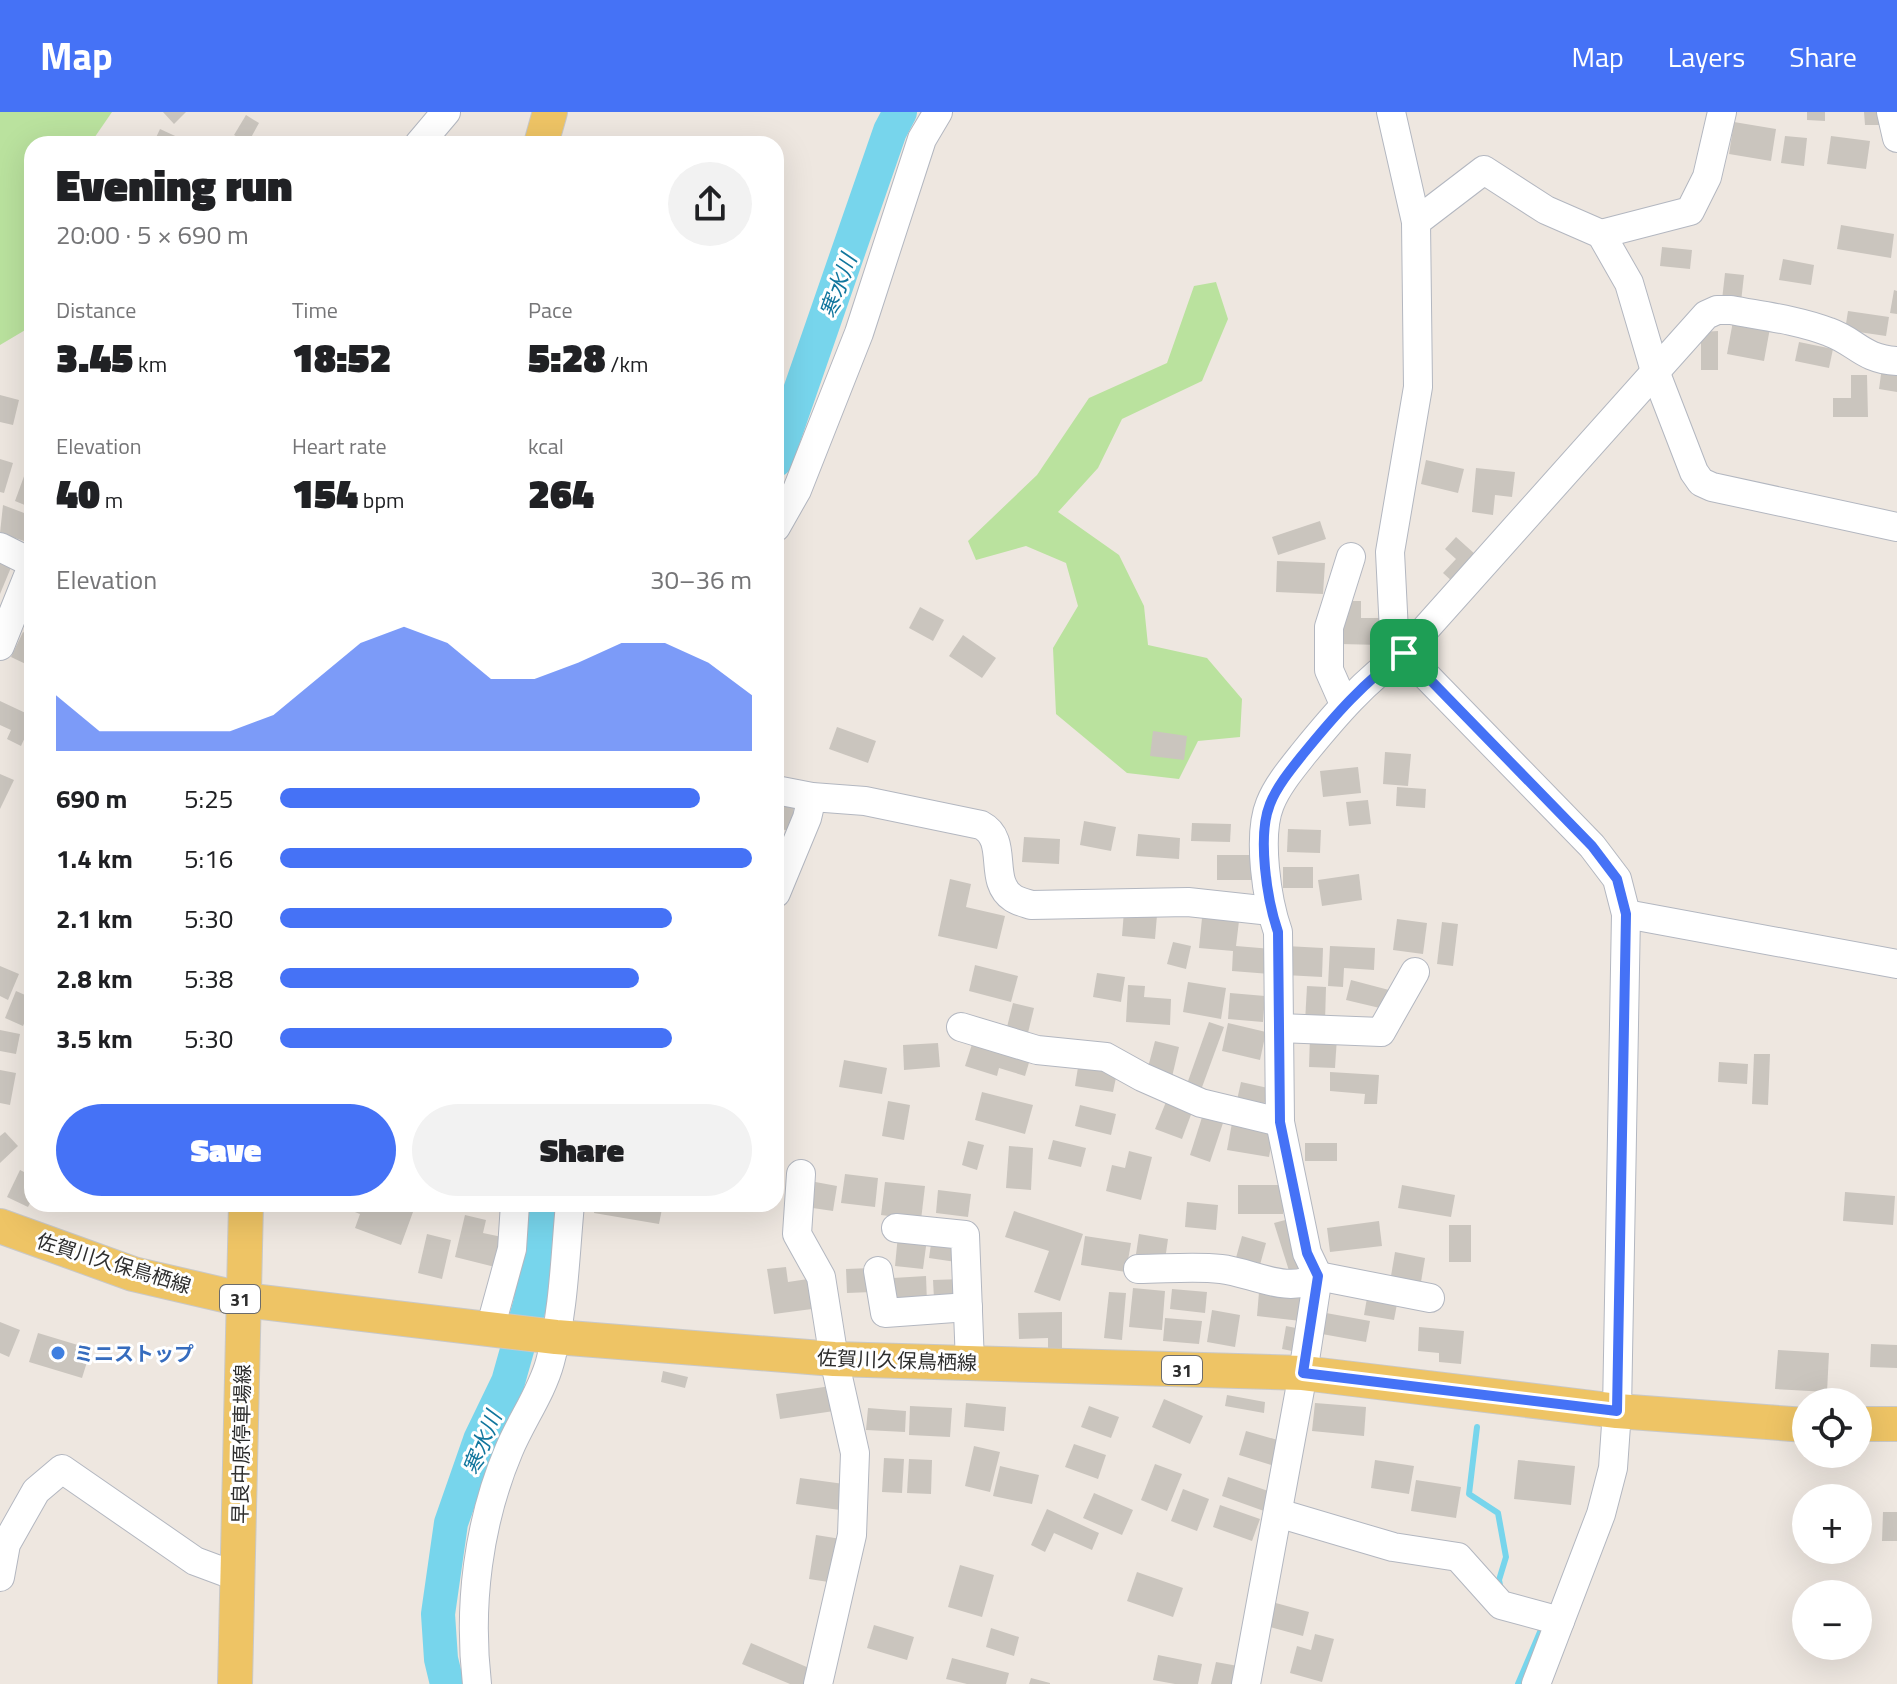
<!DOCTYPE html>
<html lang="en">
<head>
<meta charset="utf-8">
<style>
	:root { --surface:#fff; --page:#f2f2f2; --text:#202124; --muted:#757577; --accent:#4572f6 }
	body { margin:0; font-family:"Titillium Web","Noto Sans JP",sans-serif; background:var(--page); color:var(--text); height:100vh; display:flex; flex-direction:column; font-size:30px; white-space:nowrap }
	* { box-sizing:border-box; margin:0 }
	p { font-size:26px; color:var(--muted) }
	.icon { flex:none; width:44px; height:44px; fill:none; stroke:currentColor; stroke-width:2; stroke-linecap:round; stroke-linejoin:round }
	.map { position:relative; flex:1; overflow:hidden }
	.sheet { position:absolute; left:24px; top:24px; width:760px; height:1076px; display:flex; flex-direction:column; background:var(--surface); border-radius:24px; box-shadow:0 8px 32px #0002 }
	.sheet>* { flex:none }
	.tools { position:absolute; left:1792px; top:1276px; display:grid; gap:16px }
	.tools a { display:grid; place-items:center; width:80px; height:80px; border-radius:50%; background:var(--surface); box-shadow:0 8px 32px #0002; font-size:40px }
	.pin { position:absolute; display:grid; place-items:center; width:68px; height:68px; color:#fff; margin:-34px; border-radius:16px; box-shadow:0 4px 12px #0006 }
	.round { display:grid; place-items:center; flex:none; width:84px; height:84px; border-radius:42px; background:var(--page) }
	.headline { display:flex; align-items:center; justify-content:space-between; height:136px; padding:0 32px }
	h1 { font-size:44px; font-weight:800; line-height:60px }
	.metrics { display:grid; grid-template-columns:repeat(3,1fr); gap:12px; height:136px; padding:8px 32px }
	.metrics div { display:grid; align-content:center }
	.metrics b { font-size:40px; font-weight:800 }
	.metrics small { font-size:22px; font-weight:400 }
	.metrics p { font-size:22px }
	.chart { height:224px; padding:16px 32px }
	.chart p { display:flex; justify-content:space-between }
	.chart svg { width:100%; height:144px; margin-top:8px; fill:var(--accent); opacity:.7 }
	.cta { display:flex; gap:16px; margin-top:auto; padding:16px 32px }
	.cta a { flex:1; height:92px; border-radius:48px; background:var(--accent); color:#fff; font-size:32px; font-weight:800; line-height:92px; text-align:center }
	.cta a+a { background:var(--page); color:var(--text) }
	ul { padding:0 32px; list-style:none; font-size:26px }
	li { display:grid; grid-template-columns:128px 96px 1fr; align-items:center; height:60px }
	li i { height:20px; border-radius:10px; background:var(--accent) }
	header { display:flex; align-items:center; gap:48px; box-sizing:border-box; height:112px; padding:0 40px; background:var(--accent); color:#fff }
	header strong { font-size:38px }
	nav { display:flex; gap:44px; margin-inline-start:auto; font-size:28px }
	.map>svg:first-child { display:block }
</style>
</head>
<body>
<header>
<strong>Map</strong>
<nav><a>Map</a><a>Layers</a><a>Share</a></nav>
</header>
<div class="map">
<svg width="1897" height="1572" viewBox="0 0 1897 1572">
	<rect width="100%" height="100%" fill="#eee7e0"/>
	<g fill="#bae29e">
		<path d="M0 0H112L90 32H32V214L0 233Z"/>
		<path d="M1216 170 1228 207 1202 269 1122 307 1098 356 1058 400 1119 443 1144 494 1148 533 1207 546 1242 587 1240 625 1198 629 1179 667 1127 661 1056 602 1053 536 1078 494 1066 451 1026 434 976 448 968 429 1037 363 1089 286 1167 251 1194 174Z"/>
	</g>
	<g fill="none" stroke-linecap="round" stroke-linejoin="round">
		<g stroke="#77d5ec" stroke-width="6">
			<path d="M1477 1315 1469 1382 1498 1401 1506 1445 1499 1468 1501 1478"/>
			<path d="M1518 1572 1543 1513"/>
		</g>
		<g stroke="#77d5ec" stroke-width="34">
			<path d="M776 348 890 19 900 0"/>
			<path d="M447 1572 441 1547 438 1502 451 1411 480 1328 508 1270 530 1192 541 1131 538 1092"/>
		</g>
	</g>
	<g fill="#cac5be">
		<path d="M163 0H186L174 12Z"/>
		<path d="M1807 0H1825V9L1807 8Z"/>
		<path d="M1864 0H1882L1883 13H1865Z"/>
		<path d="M246 3 259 11 248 31 234 23Z"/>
		<path d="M1734 10 1776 17 1771 49 1729 42Z"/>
		<path d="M160 17 186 29 184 32H153Z"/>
		<path d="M1785 24 1807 26 1804 54 1781 51Z"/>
		<path d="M1831 24 1870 29 1866 57 1827 52Z"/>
		<path d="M1841 113 1894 122 1891 146 1837 137Z"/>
		<path d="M1662 135 1692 138 1690 157 1660 154Z"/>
		<path d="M1783 147 1814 153 1811 173 1779 168Z"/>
		<path d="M1725 161 1744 163 1741 190 1722 188Z"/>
		<path d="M1894 178 1897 179V202L1890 201Z"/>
		<path d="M1848 199 1889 205 1886 224 1845 218Z"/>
		<path d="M1733 209 1770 216 1764 249 1727 242Z"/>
		<path d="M1718 219V258H1701V220Z"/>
		<path d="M1799 230 1833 237 1829 256 1795 249Z"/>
		<path d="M1882 255 1897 257V280L1879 277Z"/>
		<path d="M1851 263H1867L1868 305H1833V286H1851Z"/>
		<path d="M0 283 19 288 13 313 0 310Z"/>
		<path d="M0 347 13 351 4 381 0 380Z"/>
		<path d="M1426 348 1464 357 1458 381 1421 372Z"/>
		<path d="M27 356 32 358V396L15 389Z"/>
		<path d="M1476 356 1515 360 1512 385 1495 383 1493 403 1472 400Z"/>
		<path d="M3 393 32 404V416L27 430 0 421Z"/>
		<path d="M1320 409 1326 427 1278 443 1272 425Z"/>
		<path d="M1456 425 1476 443 1453 470 1443 461 1456 447 1445 437Z"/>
		<path d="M0 448 12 453 0 482Z"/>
		<path d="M1277 449 1325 451 1323 482 1276 480Z"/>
		<path d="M1341 489H1361V506H1381V533L1340 532Z"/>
		<path d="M920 495 944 508 933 529 909 516Z"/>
		<path d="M23 520 32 525V555L11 545Z"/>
		<path d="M963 523 996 546 982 566 949 544Z"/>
		<path d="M0 589 32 604V610L21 634 7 627 11 618 0 613Z"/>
		<path d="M837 615 876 629 868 651 829 637Z"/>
		<path d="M1153 619 1187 624 1184 648 1150 644Z"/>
		<path d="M1385 640 1411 642 1408 674 1383 672Z"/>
		<path d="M1358 655 1361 681 1323 685 1320 659Z"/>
		<path d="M0 662 14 668 0 697Z"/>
		<path d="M1397 675 1426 677 1425 696 1396 694Z"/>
		<path d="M1368 688 1371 712 1349 714 1346 690Z"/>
		<path d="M776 693 794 696 790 719 776 716Z"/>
		<path d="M1084 709 1116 715 1111 739 1080 733Z"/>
		<path d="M1192 711 1231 712 1230 730 1191 729Z"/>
		<path d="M1288 717 1321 718 1320 741 1287 740Z"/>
		<path d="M1138 722 1180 726 1179 747 1136 744Z"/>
		<path d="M1024 725 1060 727 1059 752 1022 750Z"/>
		<rect x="1217" y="743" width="39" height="25"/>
		<rect x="1283" y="755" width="30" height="21"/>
		<path d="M1359 762 1362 788 1322 794 1318 768Z"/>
		<path d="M950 767 971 772 966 795 1005 804 997 837 938 824Z"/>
		<path d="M1124 799 1157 803 1155 827 1122 824Z"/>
		<path d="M1202 806 1239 809 1236 834 1272 837 1270 862 1232 859 1233 839 1199 836Z"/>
		<path d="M1397 807 1427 811 1423 842 1393 838Z"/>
		<path d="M1442 810 1458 812 1453 854 1437 852Z"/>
		<path d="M1173 830 1191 834 1186 857 1167 852Z"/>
		<path d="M1286 834 1323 836 1322 865 1285 863Z"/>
		<path d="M1330 834 1375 836 1374 858 1344 856 1343 875 1328 874Z"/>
		<path d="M975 853 1018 864 1011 890 969 879Z"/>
		<path d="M0 854 19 862 8 888 0 884Z"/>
		<path d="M1097 861 1125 865 1121 890 1093 885Z"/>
		<path d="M1351 868 1389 878 1384 897 1346 888Z"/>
		<path d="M1188 870 1226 876 1221 907 1183 900Z"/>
		<path d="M1128 873 1145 874 1144 885 1171 887 1170 913 1126 910Z"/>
		<path d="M1307 874 1326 875 1325 911 1305 910Z"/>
		<path d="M16 879 32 886V894L23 914 5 906Z"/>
		<path d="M1230 881 1265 884 1263 910 1228 907Z"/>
		<path d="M1013 891 1034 896 1027 925 1006 919Z"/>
		<path d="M1209 910 1224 915 1201 978 1187 972Z"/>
		<path d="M1228 911 1266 920 1260 948 1222 939Z"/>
		<path d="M0 918 20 922 16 942 0 939Z"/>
		<path d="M1310 923 1337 925 1335 956 1309 955Z"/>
		<path d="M974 926 1031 944 1025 964 999 956 997 964 965 954Z"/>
		<path d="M1155 929 1179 935 1172 965 1147 959Z"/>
		<path d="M938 931 940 955 904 958 903 933Z"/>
		<path d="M1754 942H1770L1768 993 1752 992Z"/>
		<path d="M844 948 887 956 882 982 839 975Z"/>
		<path d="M1079 949 1118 956 1113 980 1075 974Z"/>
		<path d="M1719 950 1748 952 1747 972 1718 970Z"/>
		<path d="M0 958 16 961 10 993 0 991Z"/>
		<path d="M1330 960 1379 963 1377 992H1364L1365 982 1330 979Z"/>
		<path d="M1241 970 1268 976 1264 994 1237 988Z"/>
		<path d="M982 980 1033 993 1025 1022 975 1008Z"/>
		<path d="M888 989 910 993 904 1028 882 1024Z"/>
		<path d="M1166 990 1192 1000 1182 1027 1155 1017Z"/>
		<path d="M1080 993 1116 1002 1111 1023 1075 1014Z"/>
		<path d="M1204 999 1225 1005 1210 1050 1190 1043Z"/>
		<path d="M1232 1011 1274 1018 1269 1045 1227 1038Z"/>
		<path d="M5 1020 18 1034 0 1051V1024Z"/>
		<path d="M1053 1028 1086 1036 1081 1055 1048 1047Z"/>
		<path d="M968 1029 984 1033 977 1058 962 1053Z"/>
		<rect x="1305" y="1031" width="32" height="18"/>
		<path d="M1009 1034 1033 1036 1031 1078 1006 1076Z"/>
		<path d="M1129 1039 1152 1045 1141 1088 1106 1079 1112 1053 1125 1056Z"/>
		<path d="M20 1058 32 1064V1087L28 1095 7 1085Z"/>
		<path d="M845 1062 878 1066 875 1095 841 1091Z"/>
		<path d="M810 1069 837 1074 833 1099 806 1095Z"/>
		<path d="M885 1070 925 1074 921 1108 881 1103Z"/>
		<rect x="1238" y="1073" width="45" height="29"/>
		<path d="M1402 1073 1455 1083 1451 1105 1398 1096Z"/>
		<path d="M938 1078 971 1082 968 1105 936 1101Z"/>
		<path d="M1845 1080 1895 1084 1893 1113 1843 1109Z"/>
		<path d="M1187 1090 1218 1093 1216 1118 1185 1115Z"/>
		<path d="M349 1092H393L413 1100 401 1133 355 1116 360 1102 347 1097Z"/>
		<path d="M595 1092H663L659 1112 594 1101Z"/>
		<path d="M1014 1099 1083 1122 1060 1189 1034 1180 1049 1139 1005 1125Z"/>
		<path d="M465 1103 486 1108 483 1121 502 1125 495 1155 455 1145Z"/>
		<path d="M1289 1107 1305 1158 1290 1162 1274 1111Z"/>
		<path d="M1379 1109 1382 1134 1330 1140 1327 1116Z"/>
		<rect x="1449" y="1113" width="22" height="37"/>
		<path d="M427 1122 451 1128 442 1167 418 1161Z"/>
		<path d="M1139 1122 1168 1127 1165 1148 1136 1142Z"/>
		<path d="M898 1123 927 1127 923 1157 895 1154Z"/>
		<path d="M1085 1124 1131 1131 1126 1160 1081 1153Z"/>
		<path d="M1242 1124 1266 1131 1258 1160 1234 1153Z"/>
		<path d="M932 1125 958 1129 956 1150 929 1146Z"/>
		<path d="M1395 1140 1425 1146 1421 1170 1391 1164Z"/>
		<path d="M786 1155 788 1170 808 1167 812 1197 774 1202 767 1157Z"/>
		<path d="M871 1156 872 1180 847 1181 846 1157Z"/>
		<path d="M926 1164 927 1191 894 1193 893 1166Z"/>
		<path d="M962 1167 963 1186 934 1187 933 1168Z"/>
		<path d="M1133 1176 1165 1179 1162 1218 1129 1215Z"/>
		<path d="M1172 1177 1207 1180 1205 1201 1170 1197Z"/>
		<path d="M1109 1180 1126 1181 1122 1228 1104 1226Z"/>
		<path d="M1259 1180 1304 1184 1301 1209 1257 1204Z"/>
		<path d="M1367 1186 1397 1192 1394 1208 1364 1203Z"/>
		<path d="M1212 1198 1240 1203 1235 1235 1207 1230Z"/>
		<path d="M1062 1200V1236H1048V1226L1019 1227 1018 1201Z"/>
		<path d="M1326 1201 1370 1209 1366 1230 1322 1222Z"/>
		<path d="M1165 1206 1202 1209 1199 1232 1163 1229Z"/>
		<path d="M0 1210 20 1218 9 1245 0 1241Z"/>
		<path d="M1286 1214 1301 1217 1297 1240 1282 1237Z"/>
		<path d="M1419 1215 1464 1219 1461 1252 1439 1250V1241L1418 1239Z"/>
		<path d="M38 1221 91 1237 82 1266 29 1250Z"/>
		<path d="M1871 1232 1897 1233V1256L1870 1255Z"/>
		<path d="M1778 1238 1829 1241 1827 1280 1775 1277Z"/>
		<path d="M663 1259 688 1265 685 1276 661 1270Z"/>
		<path d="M831 1274 834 1299 780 1307 776 1282Z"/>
		<path d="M1227 1283 1265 1290 1264 1301 1225 1294Z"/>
		<path d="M1164 1287 1203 1304 1190 1332 1152 1315Z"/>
		<path d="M966 1291 1006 1295 1004 1319 964 1315Z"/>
		<path d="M1315 1291 1366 1295 1364 1324 1312 1319Z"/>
		<path d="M910 1294 952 1296 950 1325 909 1323Z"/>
		<path d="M1089 1294 1119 1305 1111 1326 1081 1315Z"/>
		<path d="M868 1296 906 1299 905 1320 866 1318Z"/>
		<path d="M1246 1319 1281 1329 1274 1354 1239 1343Z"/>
		<path d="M1074 1332 1106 1343 1098 1367 1065 1355Z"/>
		<path d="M974 1334 1000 1340 990 1380 965 1374Z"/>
		<path d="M884 1346 904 1347 902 1381 882 1380Z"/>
		<path d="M909 1347 932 1348 931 1382 907 1381Z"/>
		<path d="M1375 1348 1414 1354 1409 1382 1371 1376Z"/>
		<path d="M1518 1348 1575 1354 1571 1393 1514 1387Z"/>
		<path d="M1155 1352 1182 1362 1167 1399 1141 1388Z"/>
		<path d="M1000 1354 1039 1363 1032 1392 993 1384Z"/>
		<path d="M1228 1365 1271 1380 1264 1399 1222 1384Z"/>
		<path d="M800 1366 844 1372 840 1398 796 1392Z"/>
		<path d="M1416 1368 1461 1375 1456 1406 1411 1399Z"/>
		<path d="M1183 1377 1209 1387 1197 1419 1171 1409Z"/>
		<path d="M1094 1381 1133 1398 1122 1423 1083 1406Z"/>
		<path d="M1220 1393 1260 1407 1252 1429 1213 1415Z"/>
		<path d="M1047 1397 1099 1421 1092 1438 1054 1421 1045 1440 1031 1433Z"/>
		<path d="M1883 1400H1897V1429H1882Z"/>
		<path d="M816 1423 841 1427 835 1471 809 1467Z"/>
		<path d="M960 1453 994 1463 982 1505 948 1495Z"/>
		<path d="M1137 1460 1183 1476 1173 1505 1127 1489Z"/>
		<path d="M1272 1490 1309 1500 1303 1524 1266 1514Z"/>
		<path d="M874 1513 914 1525 907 1548 867 1536Z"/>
		<path d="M991 1516 1019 1525 1014 1544 986 1535Z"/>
		<path d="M1315 1522 1334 1527 1322 1570 1290 1561 1297 1534 1311 1538Z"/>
		<path d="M751 1531 816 1559 811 1572H790L742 1552Z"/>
		<path d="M1158 1543 1202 1552 1198 1572H1175L1153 1568Z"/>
		<path d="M952 1546 1009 1561 1006 1572H967L946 1567Z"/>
		<path d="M1216 1550 1238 1554 1234 1572H1211Z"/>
		<path d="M1031 1566 1050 1571V1572H1029Z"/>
	</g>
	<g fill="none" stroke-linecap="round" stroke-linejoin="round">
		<g stroke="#b3b7c0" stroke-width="30">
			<g id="minor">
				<path d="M1391 0 1416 110 1418 275 1390 440 1394 520 1404 541 1592 734 1617 767 1626 802 1617 1299 1613 1356 1601 1402 1536 1572"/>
				<path d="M1891 0 1897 26"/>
				<path d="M419 32 446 0"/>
				<path d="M1416 110 1484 58 1546 98 1601 122 1629 171 1655 259 1694 360 1701 370 1712 375 1897 415"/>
				<path d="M1601 122 1690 99 1707 65 1722 0"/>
				<path d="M776 415 797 378 859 221 922 27 938 0"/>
				<path d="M0 435 32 451"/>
				<path d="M0 534 32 454"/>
				<path d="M1344 592 1329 558V515L1351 445"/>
				<path d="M776 678 812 685 865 689 981 713C1010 728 987 769 1013 786 1017 789 1025 791 1031 793L1188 790 1271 799"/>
				<path d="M776 781 807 706 812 685"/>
				<path d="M1626 802 1897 852"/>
				<path d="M961 915 1037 938 1106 945 1142 965 1201 991 1280 1010"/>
				<path d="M1279 916 1381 920 1415 860"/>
				<path d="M801 1062 797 1122 821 1165 834 1247 855 1341 852 1423 818 1572"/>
				<path d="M896 1116 965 1123 970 1251"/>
				<path d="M1138 1157C1165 1157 1194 1154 1221 1157 1251 1160 1289 1184 1318 1164L1430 1186"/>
				<path d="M878 1159 885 1201 968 1195"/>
				<path d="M490 1217 512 1137 515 1092"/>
				<path d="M1278 1401 1393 1435 1458 1445 1501 1493 1560 1509"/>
				<path d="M0 1465 6 1432 36 1379 62 1357 195 1449 238 1465"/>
				<path d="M477 1572C468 1494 478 1411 509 1338 521 1309 542 1280 550 1250 564 1199 565 1144 570 1092"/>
				<path d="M1246 1572 1303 1261 1318 1164 1307 1141 1280 1010 1278 820C1267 789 1257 724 1270 692 1277 674 1292 656 1304 641 1335 603 1364 569 1404 541L1706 203 1717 198H1731C1763 204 1798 208 1829 220 1857 230 1862 247 1897 249"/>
			</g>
		</g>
		<g stroke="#c8c8c8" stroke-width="36">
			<g id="major">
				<path d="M541 32 550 0"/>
				<path d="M0 1114 133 1162 245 1188 556 1225 834 1247 1303 1261 1617 1299 1806 1313"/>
				<path d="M1858 1312H1897"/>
				<path d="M235 1572 246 1092"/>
			</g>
		</g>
		<use href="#minor" stroke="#fff" stroke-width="28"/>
		<use href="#major" stroke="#eec465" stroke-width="34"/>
	</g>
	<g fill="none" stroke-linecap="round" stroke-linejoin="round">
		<g stroke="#fff" stroke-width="16">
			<path id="route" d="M1404 541 1592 734 1617 767 1626 802 1617 1299 1303 1261 1318 1164 1307 1141 1280 1010 1278 820C1267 788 1257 724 1270 692 1277 674 1292 656 1304 641 1335 603 1364 570 1404 541Z"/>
		</g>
		<use href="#route" stroke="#4572f6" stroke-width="10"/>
	</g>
	<circle fill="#3f7fe0" stroke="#fff" stroke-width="3" cx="58" cy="1241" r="8"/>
	<g text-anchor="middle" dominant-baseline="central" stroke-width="6" stroke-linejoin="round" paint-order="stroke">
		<g fill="#fff" stroke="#6c6c6c" stroke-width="2">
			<rect x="220" y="1173" width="40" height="28" rx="6"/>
			<rect x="1162" y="1244" width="40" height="28" rx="6"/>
		</g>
		<g font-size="18" font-weight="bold" fill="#2d2d2d">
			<text x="240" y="1187">31</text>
			<text x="1182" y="1258">31</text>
		</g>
		<g font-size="20" fill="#2d2d2d" stroke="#fff">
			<text transform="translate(114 1151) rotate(17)">佐賀川久保鳥栖線</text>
			<text transform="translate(897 1248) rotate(2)">佐賀川久保鳥栖線</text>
			<text transform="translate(241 1332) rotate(-89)">早良中原停車場線</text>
		</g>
		<g font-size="20" font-weight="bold" fill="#366cbe" stroke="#fff" text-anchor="start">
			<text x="74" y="1241">ミニストップ</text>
		</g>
		<g font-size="22" font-style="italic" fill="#11769d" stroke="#fff">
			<text transform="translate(838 174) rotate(-70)">寒水川</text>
			<text transform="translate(482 1331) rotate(-68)">寒水川</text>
		</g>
	</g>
</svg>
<div class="tools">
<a><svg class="icon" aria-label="locate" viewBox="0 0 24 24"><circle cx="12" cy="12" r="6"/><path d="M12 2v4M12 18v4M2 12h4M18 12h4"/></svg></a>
<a>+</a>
<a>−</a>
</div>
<div class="pin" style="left:1404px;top:541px;background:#1e9e55"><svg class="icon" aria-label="arrive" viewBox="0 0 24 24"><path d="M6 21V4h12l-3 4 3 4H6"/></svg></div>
<section class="sheet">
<div class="headline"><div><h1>Evening run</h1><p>20:00 · 5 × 690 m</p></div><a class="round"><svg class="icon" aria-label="share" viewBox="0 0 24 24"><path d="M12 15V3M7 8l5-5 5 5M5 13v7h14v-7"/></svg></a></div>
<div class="metrics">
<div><p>Distance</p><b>3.45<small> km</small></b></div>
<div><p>Time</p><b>18:52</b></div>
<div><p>Pace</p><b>5:28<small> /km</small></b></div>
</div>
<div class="metrics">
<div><p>Elevation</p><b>40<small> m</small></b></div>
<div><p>Heart rate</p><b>154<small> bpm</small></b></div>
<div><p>kcal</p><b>264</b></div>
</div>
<div class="chart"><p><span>Elevation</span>30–36 m</p>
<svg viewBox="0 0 160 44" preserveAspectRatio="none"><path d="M0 44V27L10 38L20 38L30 38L40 38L50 33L60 22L70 11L80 6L90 11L100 22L110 22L120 17L130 11L140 11L150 17L160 27V44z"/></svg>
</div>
<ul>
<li><b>690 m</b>5:25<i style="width:89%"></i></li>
<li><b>1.4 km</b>5:16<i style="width:100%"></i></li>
<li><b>2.1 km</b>5:30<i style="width:83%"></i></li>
<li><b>2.8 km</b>5:38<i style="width:76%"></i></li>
<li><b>3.5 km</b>5:30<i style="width:83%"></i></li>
</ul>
<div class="cta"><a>Save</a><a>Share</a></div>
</section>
</div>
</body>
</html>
